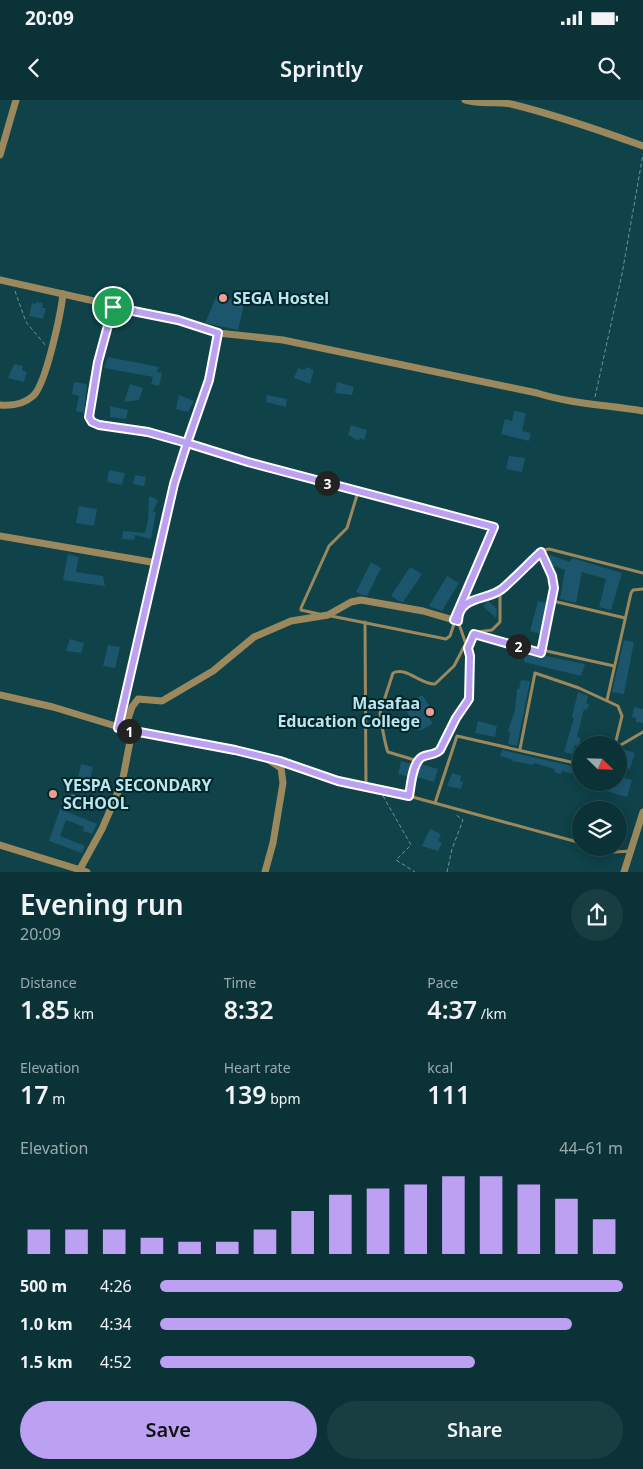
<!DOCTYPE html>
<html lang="en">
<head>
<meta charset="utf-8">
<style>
	:root { --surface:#0b3237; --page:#193e42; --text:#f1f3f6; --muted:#9aaaad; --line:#2b4d52; --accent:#bca0f2 }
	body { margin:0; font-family:"Noto Sans",sans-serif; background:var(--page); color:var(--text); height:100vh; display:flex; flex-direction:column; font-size:19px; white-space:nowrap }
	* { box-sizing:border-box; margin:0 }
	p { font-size:16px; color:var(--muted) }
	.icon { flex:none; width:28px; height:28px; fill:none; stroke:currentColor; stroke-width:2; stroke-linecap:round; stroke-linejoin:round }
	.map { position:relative; height:772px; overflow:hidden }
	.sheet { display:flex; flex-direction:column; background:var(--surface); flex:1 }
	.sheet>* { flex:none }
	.needle { width:32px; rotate:113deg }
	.buttons { position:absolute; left:572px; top:636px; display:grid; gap:10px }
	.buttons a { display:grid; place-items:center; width:55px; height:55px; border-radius:50%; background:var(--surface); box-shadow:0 2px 12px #0003,0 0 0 1px var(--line); font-size:25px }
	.pin { position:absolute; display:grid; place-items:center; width:42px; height:42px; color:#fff; margin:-21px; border:2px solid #fff; border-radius:50%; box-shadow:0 1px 5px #0007 }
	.km { position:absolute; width:25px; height:25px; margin:-12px; border-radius:50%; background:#222; color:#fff; font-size:14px; line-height:25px; text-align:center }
	.round { display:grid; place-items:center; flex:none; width:52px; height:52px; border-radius:26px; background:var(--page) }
	.overview { display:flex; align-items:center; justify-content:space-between; height:85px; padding:0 20px }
	h1 { font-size:28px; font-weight:600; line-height:38px }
	.stats { display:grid; grid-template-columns:repeat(3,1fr); gap:8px; height:85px; padding:5px 20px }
	.stats div { display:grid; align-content:center }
	.stats b { font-size:25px; font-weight:600 }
	.stats small { font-size:14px; font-weight:400 }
	.stats p { font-size:14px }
	.chart { height:140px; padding:10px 20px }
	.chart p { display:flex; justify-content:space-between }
	.chart svg { width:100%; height:90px; margin-top:5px; stroke:var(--accent); stroke-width:6 }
	.primary-button { display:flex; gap:10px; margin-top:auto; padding:10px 20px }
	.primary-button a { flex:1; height:58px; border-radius:30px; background:var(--accent); color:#111; font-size:20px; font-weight:600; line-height:58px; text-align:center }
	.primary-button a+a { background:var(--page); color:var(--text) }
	ul { padding:0 20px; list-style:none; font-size:16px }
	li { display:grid; grid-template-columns:80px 60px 1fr; align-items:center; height:38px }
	li i { height:12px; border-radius:6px; background:var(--accent) }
	.status { display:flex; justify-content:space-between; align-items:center; height:35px; padding:0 25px; background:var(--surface); direction:ltr }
	.status svg { height:14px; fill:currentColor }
	header { display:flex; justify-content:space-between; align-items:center; height:65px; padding:0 20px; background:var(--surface); font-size:22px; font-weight:600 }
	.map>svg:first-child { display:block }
</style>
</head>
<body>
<div class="status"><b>20:09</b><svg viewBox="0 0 49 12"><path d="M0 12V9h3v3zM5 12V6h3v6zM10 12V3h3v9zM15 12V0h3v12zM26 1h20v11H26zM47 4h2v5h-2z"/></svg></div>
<header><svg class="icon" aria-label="back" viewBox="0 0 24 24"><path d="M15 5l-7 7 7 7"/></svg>Sprintly<svg class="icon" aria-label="search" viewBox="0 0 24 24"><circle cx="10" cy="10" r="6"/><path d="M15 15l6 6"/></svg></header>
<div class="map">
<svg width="643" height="772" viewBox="0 0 643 772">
	<rect width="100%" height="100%" fill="#0f4249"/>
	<g fill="#1b566d">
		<path d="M218 193 244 205 238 230 205 223Z"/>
		<path d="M36 202 43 203 42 208H46L43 219 29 216 32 203 36 204Z"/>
		<path d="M108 257 159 267 157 272 162 273 159 286 151 284 153 277 104 268Z"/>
		<path d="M14 264 23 266 22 270 27 272 24 282 8 278Z"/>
		<path d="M306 267 314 270 310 284 294 278 298 268 305 270Z"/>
		<path d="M74 282 87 284 84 313 76 311 79 296 72 294Z"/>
		<path d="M337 282 354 287 352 295 335 293Z"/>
		<path d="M130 284 143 288 139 300 124 302Z"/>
		<path d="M179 295 194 301 188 312 176 309Z"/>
		<path d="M267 295 287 299 286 307 266 302Z"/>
		<path d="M110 306 128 310 126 319 110 317Z"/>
		<path d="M514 311 526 313 522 331 531 333 529 341 501 334 505 319 512 321Z"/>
		<path d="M351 325 367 330 364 340 360 338 359 341 348 335Z"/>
		<path d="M509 356 525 358 522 372 506 369Z"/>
		<path d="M109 370 125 373 122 385 107 382Z"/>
		<path d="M135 375 146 377 144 386 133 384Z"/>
		<path d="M149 396 158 400 153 412H156L151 439 135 435 134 440 122 439 123 431 145 433 148 419Z"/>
		<path d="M79 406 97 409 94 426 76 423Z"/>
		<path d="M68 454 79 457 76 472 103 476 105 486 63 480Z"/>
		<path d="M550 455 570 462 572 458 622 473 611 510 599 507 606 479 582 472 576 503 560 499 565 470 551 465 548 459Z"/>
		<path d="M371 462 381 468 367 496 362 495 356 492Z"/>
		<path d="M410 467 422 474 403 502 399 501 391 496Z"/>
		<path d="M447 476 459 483 442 511 429 506Z"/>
		<path d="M488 501 497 509 496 518 483 506Z"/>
		<path d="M538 501 547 503 541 534 530 531Z"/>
		<path d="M70 539 84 543 81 553 66 551Z"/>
		<path d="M624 540 634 542 624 594 612 592Z"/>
		<path d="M108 545 120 547 115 568 103 566Z"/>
		<path d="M526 552 585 564 581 576 524 562Z"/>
		<path d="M521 580 530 581 517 646 508 644 510 632 508 631 515 610 517 589H519Z"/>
		<path d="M578 592 588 596 586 603 589 604 587 610 584 609 577 637 581 638 578 646 575 645 572 654 564 652 574 618 572 617Z"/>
		<path d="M422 595 435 614 429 617 433 624 419 631 403 606Z"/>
		<path d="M634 607 643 609V623L636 622V618L632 617Z"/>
		<path d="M478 621 497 626 495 637 475 633Z"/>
		<path d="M622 649 635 653 630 669 619 665Z"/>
		<path d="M502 650 576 667 574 674 562 671 561 674 554 672 555 669 534 663 533 665 512 661 513 660 500 656Z"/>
		<path d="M401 661 412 664 409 677 398 674Z"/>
		<path d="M81 664 93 667 89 682 99 684 97 692 76 687Z"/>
		<path d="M421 664 438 669 434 682 416 677Z"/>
		<path d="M452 673 461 676 460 681 463 682 461 689 447 686Z"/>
		<path d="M619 676 632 680 627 697 596 688 597 682H619Z"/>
		<path d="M60 709 97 724 92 734 83 731 84 727 66 720 60 736 85 746 82 753 49 741Z"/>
		<path d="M430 729 441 734 438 741 442 743 438 751 422 746Z"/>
	</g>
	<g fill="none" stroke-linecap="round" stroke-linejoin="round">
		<g stroke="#68969d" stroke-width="1" stroke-dasharray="4 2.5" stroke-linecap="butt">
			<path d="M15 191 26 222 46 246"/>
			<path d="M595 297 622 174 643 54"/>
			<path d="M71 695 108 700"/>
			<path d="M383 696 411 745 396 760 415 772"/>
			<path d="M447 772 452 749 463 720 455 714"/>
		</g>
		<g stroke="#9b895d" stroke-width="3">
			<path d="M553 501 625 518"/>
			<path d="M319 514 301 510V508L329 446 347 428 358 392"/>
			<path d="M331 516 446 539 450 536 455 521"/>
			<path d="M365 522 366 688"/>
			<path d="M474 534 541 553 554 488 552 476 541 451"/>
			<path d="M468 548 477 532 492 530 500 522V491"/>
			<path d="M542 550 614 566"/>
			<path d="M607 600 631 493 633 490 643 489"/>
			<path d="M619 646 643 632"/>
			<path d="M520 649 535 573 579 588 618 606 622 616 615 645"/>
			<path d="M273 660 338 681 409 696 581 743"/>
			<path d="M418 661 388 652C386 649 380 617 380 613L393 573C406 566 421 585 435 584L454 566 466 543"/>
			<path d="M409 696C411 686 412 663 422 657 428 654 435 655 441 650L470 594V556L458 521 460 512 472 500 500 491 541 451 549 449 643 473"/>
			<path d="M435 703 457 636 575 663 581 662"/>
			<path d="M597 748 615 752 631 751"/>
		</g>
		<g stroke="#9b895d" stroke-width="7">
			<path d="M465 0C480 5 496 1 511 4 556 15 599 30 643 46"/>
			<path d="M0 55 16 0"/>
			<path d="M0 180 179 220 218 233 283 240 537 293C571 304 608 305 643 311"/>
			<path d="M113 207C107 228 82 305 92 322L175 339 248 362 494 427 490 440 453 520"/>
			<path d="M0 305C11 306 24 304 33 296 46 285 61 212 63 194"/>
			<path d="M0 436 157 463"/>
			<path d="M0 595 53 607 132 631 219 646 266 658 281 668 283 683 273 743 265 772"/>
			<path d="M118 628 174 384 209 280 218 233"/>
			<path d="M124 630 132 607 138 599 162 601 213 571 254 537 291 521 328 515 351 502 361 500 423 511 457 521"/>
			<path d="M0 745 87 772"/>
			<path d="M80 769 102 729 122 683 132 631"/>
			<path d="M624 772 643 712"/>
		</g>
	</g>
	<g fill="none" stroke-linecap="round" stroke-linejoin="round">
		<g stroke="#fff" stroke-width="10">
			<path id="route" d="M113 207 98 262 89 317 92 322 99 325 148 332 187 343 174 384 118 628 235 650 280 661 338 681 409 696C411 686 412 663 422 657 428 654 435 655 440 650L456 618 469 599 470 556 468 548 474 534 541 553 554 488 552 476 541 452C528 464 515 478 502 489 487 501 459 495 458 521L454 520 494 427 248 362 187 343 209 280 218 233 178 220 113 207"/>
		</g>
		<use href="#route" stroke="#bca0f2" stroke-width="6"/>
	</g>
	<g fill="#f59c90" stroke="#00272c" stroke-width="2">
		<circle cx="223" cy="198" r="5"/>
		<circle cx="430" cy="612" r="5"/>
		<circle cx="53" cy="694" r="5"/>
	</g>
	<g text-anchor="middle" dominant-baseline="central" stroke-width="4" stroke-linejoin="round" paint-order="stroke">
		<g font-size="16" font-weight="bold" fill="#bce5ec" stroke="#00272c" text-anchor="start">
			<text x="233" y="198">SEGA Hostel</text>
			<text x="420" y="603" text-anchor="end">Masafaa<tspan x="420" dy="18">Education College</tspan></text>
			<text x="63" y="685">YESPA SECONDARY<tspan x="63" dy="18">SCHOOL</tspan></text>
		</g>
	</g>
</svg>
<div class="buttons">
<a><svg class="needle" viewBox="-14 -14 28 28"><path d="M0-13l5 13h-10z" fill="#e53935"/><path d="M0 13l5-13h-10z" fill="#9aaaad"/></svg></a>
<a><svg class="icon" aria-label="layers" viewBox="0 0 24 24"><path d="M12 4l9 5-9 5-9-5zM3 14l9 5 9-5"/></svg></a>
</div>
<div class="pin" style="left:113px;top:207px;background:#1e9e55"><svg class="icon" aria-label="arrive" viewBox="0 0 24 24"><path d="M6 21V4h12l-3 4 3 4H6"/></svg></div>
<b class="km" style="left:129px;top:631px">1</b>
<b class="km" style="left:518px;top:546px">2</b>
<b class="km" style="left:327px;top:383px">3</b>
</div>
<section class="sheet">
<div class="overview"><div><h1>Evening run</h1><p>20:09</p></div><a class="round"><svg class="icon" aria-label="share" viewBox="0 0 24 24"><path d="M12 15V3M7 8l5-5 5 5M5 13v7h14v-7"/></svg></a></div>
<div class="stats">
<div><p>Distance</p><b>1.85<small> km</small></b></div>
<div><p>Time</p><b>8:32</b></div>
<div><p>Pace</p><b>4:37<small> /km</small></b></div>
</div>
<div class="stats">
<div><p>Elevation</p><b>17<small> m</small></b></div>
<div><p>Heart rate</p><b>139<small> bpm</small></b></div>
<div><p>kcal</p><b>111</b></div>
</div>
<div class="chart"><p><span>Elevation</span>44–61 m</p>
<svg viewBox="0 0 160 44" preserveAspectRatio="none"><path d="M5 44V32M15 44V32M25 44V32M35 44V36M45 44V38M55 44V38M65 44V32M75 44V23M85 44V15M95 44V12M105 44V10M115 44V6M125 44V6M135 44V10M145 44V17M155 44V27"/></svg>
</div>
<ul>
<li><b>500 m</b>4:26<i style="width:100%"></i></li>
<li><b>1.0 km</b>4:34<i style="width:89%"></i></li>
<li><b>1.5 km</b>4:52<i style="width:68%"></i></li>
</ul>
<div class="primary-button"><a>Save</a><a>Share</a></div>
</section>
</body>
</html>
